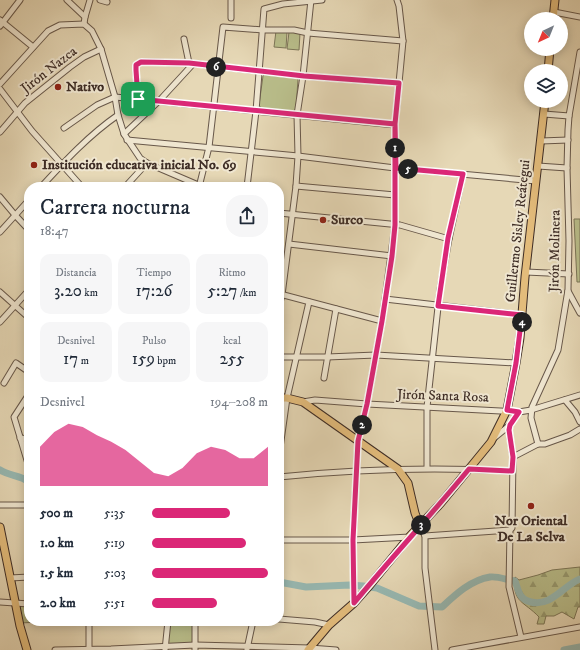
<!DOCTYPE html>
<html lang="es">
<head>
<meta charset="utf-8">
<style>
	:root { --surface:#fff; --page:#f6f6f7; --text:#1f2937; --muted:#747a83; --accent:#db2777 }
	body { margin:0; font-family:"IM FELL DW Pica",serif; background:var(--page); color:var(--text); height:100vh; display:flex; flex-direction:column; font-size:15px; white-space:nowrap }
	* { box-sizing:border-box; margin:0 }
	p { font-size:13px; color:var(--muted) }
	.icon { flex:none; width:22px; height:22px; fill:none; stroke:currentColor; stroke-width:2; stroke-linecap:round; stroke-linejoin:round }
	.map { position:relative; flex:1; overflow:hidden }
	.panel { position:absolute; left:24px; top:182px; width:260px; height:444px; display:flex; flex-direction:column; background:var(--surface); border-radius:16px; box-shadow:0 2px 10px #0003 }
	.panel>* { flex:none }
	.needle { width:26px; rotate:223deg }
	.tools { position:absolute; left:524px; top:12px; display:grid; gap:8px }
	.tools a { display:grid; place-items:center; width:44px; height:44px; border-radius:50%; background:var(--surface); box-shadow:0 2px 10px #0003; font-size:20px }
	.pin { position:absolute; display:grid; place-items:center; width:34px; height:34px; color:#fff; margin:-17px; border-radius:8px; box-shadow:0 2px 6px #0006 }
	.km { position:absolute; width:20px; height:20px; margin:-10px; border-radius:50%; background:#222; color:#fff; font-size:11px; line-height:20px; text-align:center }
	.round { display:grid; place-items:center; flex:none; width:42px; height:42px; border-radius:16px; background:var(--page) }
	.summary { display:flex; align-items:center; justify-content:space-between; height:68px; padding:0 16px }
	h1 { font-size:22px; font-weight:600; line-height:30px }
	.figures { display:grid; grid-template-columns:repeat(3,1fr); gap:6px; height:68px; padding:4px 16px }
	.figures div { display:grid; align-content:center; border-radius:10px; background:var(--page); text-align:center }
	.figures b { font-size:17px; font-weight:600 }
	.figures small { font-size:11px; font-weight:400 }
	.figures p { font-size:11px }
	.chart { height:112px; padding:8px 16px }
	.chart p { display:flex; justify-content:space-between }
	.chart svg { width:100%; height:72px; margin-top:4px; fill:var(--accent); opacity:.7 }
	ul { padding:0 16px; list-style:none; font-size:13px }
	li { display:grid; grid-template-columns:64px 48px 1fr; align-items:center; height:30px }
	li i { height:10px; border-radius:5px; background:var(--accent) }
	.map>svg:first-child { display:block }
</style>
</head>
<body>
<div class="map">
<svg width="580" height="650" viewBox="0 0 580 650">
	<defs>
		<pattern id="forest-firs" width="22" height="20" patternUnits="userSpaceOnUse"><rect width="22" height="20" fill="#b9be8b"/><path d="M5 1l3.5 6h-7zM16 11l3.5 6h-7z" fill="#989b71"/></pattern>
	</defs>
	<rect width="100%" height="100%" fill="#e6d8b6"/>
	<filter id="stains"><feTurbulence type="fractalNoise" baseFrequency=".005" numOctaves="4"/><feColorMatrix values="0 0 0 0 .2 0 0 0 0 .09 0 0 0 0 .02 0 0 0 .5 -.17"/></filter>
	<radialGradient id="worn" r=".72"><stop offset=".6" stop-color="#630" stop-opacity="0"/><stop offset="1" stop-color="#630" stop-opacity=".3"/></radialGradient>
	<g fill="#b9be8b" stroke="#7c7658">
		<path d="M276 31 287 32 286 48 274 47Z"/>
		<path d="M289 32 300 33 299 50 287 49Z"/>
		<path d="M265 74 297 77 298 79 296 109 292 112 262 109 259 105 263 76Z"/>
		<path d="M574 219H580V282H577Z"/>
		<path d="M16 604 29 606V621L40 622 20 623Z"/>
		<path d="M169 621H194V644H168Z"/>
	</g>
	<path fill="url(#forest-firs)" stroke="#7c7658" d="M580 567V607H578L574 619 562 612 554 616H546L544 624H537L539 617C524 601 512 603 515 577L519 580 538 575 552 570Z"/>
	<g fill="none" stroke-linecap="round" stroke-linejoin="round">
		<g stroke="#97b9b3" stroke-width="7">
			<path d="M0 470C9 476 20 475 29 482"/>
			<path d="M279 582 306 587 350 585 363 586 377 588 419 606 442 607C456 594 471 580 490 577 497 576 508 580 515 581 517 586 518 592 521 596 523 599 527 601 531 602 551 607 563 586 580 579"/>
			<path d="M564 650 580 647"/>
		</g>
		<g stroke="#68584a" stroke-width="7">
			<g id="minor">
				<path d="M67 0 85 17 84 24"/>
				<path d="M100 0 107 2"/>
				<path d="M231 0V18"/>
				<path d="M554 12 580 17"/>
				<path d="M85 17 90 0"/>
				<path d="M0 20 33 47"/>
				<path d="M0 26 20 0"/>
				<path d="M184 39 189 63"/>
				<path d="M0 84 48 31 60 25 84 24 92 31 101 49 115 97 118 115 124 134 140 158 147 163 203 187"/>
				<path d="M0 89 32 131 82 187"/>
				<path d="M138 99 136 70V65L141 62 189 63 303 76 399 83"/>
				<path d="M544 114 569 116"/>
				<path d="M64 128 97 105 115 97 395 125"/>
				<path d="M0 132 25 103 70 67 84 57 101 49"/>
				<path d="M124 134 159 101 193 64"/>
				<path d="M127 140 298 156 395 168 536 181"/>
				<path d="M541 141 568 140"/>
				<path d="M538 166 567 168"/>
				<path d="M296 186 395 195"/>
				<path d="M41 187C65 161 89 135 118 115"/>
				<path d="M125 187 147 163"/>
				<path d="M199 187 209 147 223 27 263 30H294L308 33 403 41"/>
				<path d="M247 187 256 111 264 9 283 4 322 0"/>
				<path d="M0 197 15 215 29 230"/>
				<path d="M279 213 400 225 449 239"/>
				<path d="M0 232 29 200"/>
				<path d="M289 244 392 256"/>
				<path d="M526 272 569 274"/>
				<path d="M568 291 580 313"/>
				<path d="M0 292 29 318"/>
				<path d="M280 294 382 321"/>
				<path d="M385 299 522 315"/>
				<path d="M279 306 282 295 296 186 298 156 297 115 303 76 311 0"/>
				<path d="M0 322 29 290"/>
				<path d="M279 357H327L376 355 516 363"/>
				<path d="M324 378 336 309"/>
				<path d="M4 383 16 363 29 372"/>
				<path d="M29 394 14 417 29 467"/>
				<path d="M565 400 575 412 580 422"/>
				<path d="M303 402 315 400 367 404 519 412 531 410 580 395"/>
				<path d="M519 412 510 425 509 431 513 457 512 528 510 530 509 587 521 637"/>
				<path d="M20 438 29 439"/>
				<path d="M494 438 510 425"/>
				<path d="M538 444 531 418 532 407 558 350 568 290 569 241 567 168 568 130 569 116 580 52"/>
				<path d="M279 455 287 398 309 302"/>
				<path d="M513 457 538 444H545L570 435 580 429"/>
				<path d="M427 468V407L440 289 449 239 463 174"/>
				<path d="M279 477C357 469 434 467 512 471"/>
				<path d="M0 505H29"/>
				<path d="M420 526 425 536 510 530"/>
				<path d="M425 536V568L435 650"/>
				<path d="M279 540H353L410 537"/>
				<path d="M10 578 29 577"/>
				<path d="M0 602 29 604"/>
				<path d="M354 603 353 540 358 441 367 404 382 321 395 225V125L403 41 399 6 397 0"/>
				<path d="M279 619 315 622 329 625"/>
				<path d="M89 621V650"/>
				<path d="M195 621V650"/>
				<path d="M247 649 253 621"/>
				<path d="M55 650 111 649 195 645 310 648 336 650"/>
				<path d="M165 650 168 621"/>
				<path d="M452 650 580 627"/>
			</g>
		</g>
		<g stroke="#3e2d26" stroke-width="9">
			<g id="major">
				<path d="M553 19 555 0"/>
				<path d="M548 71 550 49"/>
				<path d="M279 398H287L303 402 398 469 408 483 415 513 420 526"/>
				<path d="M0 527 20 626 27 650"/>
				<path d="M308 650 329 625 354 603 370 585 410 536 441 503 491 442 507 410 516 363 520 338 525 277 545 101"/>
			</g>
		</g>
		<use href="#minor" stroke="#efe6d0" stroke-width="5"/>
		<use href="#major" stroke="#e3bc7b" stroke-width="7"/>
	</g>
	<g fill="none" stroke-linecap="round" stroke-linejoin="round">
		<g stroke="#fff" stroke-width="8">
			<path id="route" d="M138 99 395 124V225L392 256 382 321 367 404 358 441 353 540 354 603C392 557 432 514 469 469L512 471 513 457 509 430 510 425 519 412 507 410 516 363 522 315 438 306 448 238 463 174 396 168 395 124 399 83 304 76 189 63 141 62 136 65V70L138 99"/>
		</g>
		<use href="#route" stroke="#db2777" stroke-width="5"/>
	</g>
	<g fill="#8f2418" stroke="#efe6d0" stroke-width="1.5">
		<circle cx="58" cy="87" r="4"/>
		<circle cx="34" cy="165" r="4"/>
		<circle cx="323" cy="220" r="4"/>
		<circle cx="531" cy="506" r="4"/>
	</g>
	<g text-anchor="middle" dominant-baseline="central" stroke-width="4" stroke-linejoin="round" paint-order="stroke">
		<g font-size="14" fill="#3e2d26" stroke="#efe6d0">
			<text transform="translate(49 70) rotate(-38)">Jirón Nazca</text>
			<text transform="translate(518 231) rotate(-84)">Guillermo Sisley Reátegui</text>
			<text transform="translate(555 251) rotate(-89)">Jirón Molinera</text>
			<text transform="translate(443 396) rotate(2)">Jirón Santa Rosa</text>
		</g>
		<g font-size="14" font-weight="bold" fill="#3e2d26" stroke="#efe6d0" text-anchor="start">
			<text x="66" y="87">Nativo</text>
			<text x="42" y="165">Institución educativa inicial No. 69</text>
			<text x="331" y="220">Surco</text>
			<text x="531" y="521" text-anchor="middle">Nor Oriental<tspan x="531" dy="16">De La Selva</tspan></text>
		</g>
	</g>
	<rect width="100%" height="100%" filter="url(#stains)"/>
	<rect width="100%" height="100%" fill="url(#worn)"/>
</svg>
<div class="tools">
<a><svg class="needle" viewBox="-14 -14 28 28"><path d="M0-13l5 13h-10z" fill="#e53935"/><path d="M0 13l5-13h-10z" fill="#747a83"/></svg></a>
<a><svg class="icon" aria-label="layers" viewBox="0 0 24 24"><path d="M12 4l9 5-9 5-9-5zM3 14l9 5 9-5"/></svg></a>
</div>
<div class="pin" style="left:138px;top:99px;background:#1e9e55"><svg class="icon" aria-label="arrive" viewBox="0 0 24 24"><path d="M6 21V4h12l-3 4 3 4H6"/></svg></div>
<b class="km" style="left:395px;top:148px">1</b>
<b class="km" style="left:362px;top:425px">2</b>
<b class="km" style="left:421px;top:525px">3</b>
<b class="km" style="left:522px;top:322px">4</b>
<b class="km" style="left:408px;top:169px">5</b>
<b class="km" style="left:216px;top:67px">6</b>
<section class="panel">
<div class="summary"><div><h1>Carrera nocturna</h1><p>18:47</p></div><a class="round"><svg class="icon" aria-label="share" viewBox="0 0 24 24"><path d="M12 15V3M7 8l5-5 5 5M5 13v7h14v-7"/></svg></a></div>
<div class="figures">
<div><p>Distancia</p><b>3.20<small> km</small></b></div>
<div><p>Tiempo</p><b>17:26</b></div>
<div><p>Ritmo</p><b>5:27<small> /km</small></b></div>
</div>
<div class="figures">
<div><p>Desnivel</p><b>17<small> m</small></b></div>
<div><p>Pulso</p><b>159<small> bpm</small></b></div>
<div><p>kcal</p><b>255</b></div>
</div>
<div class="chart"><p><span>Desnivel</span>194–208 m</p>
<svg viewBox="0 0 160 44" preserveAspectRatio="none"><path d="M0 44V20L10 11L20 6L30 8L40 13L50 17L60 22L70 29L80 36L90 38L100 33L110 24L120 20L130 22L140 27L150 27L160 20V44z"/></svg>
</div>
<ul>
<li><b>500 m</b>5:35<i style="width:67%"></i></li>
<li><b>1.0 km</b>5:19<i style="width:81%"></i></li>
<li><b>1.5 km</b>5:03<i style="width:100%"></i></li>
<li><b>2.0 km</b>5:51<i style="width:56%"></i></li>
</ul>
</section>
</div>
</body>
</html>
